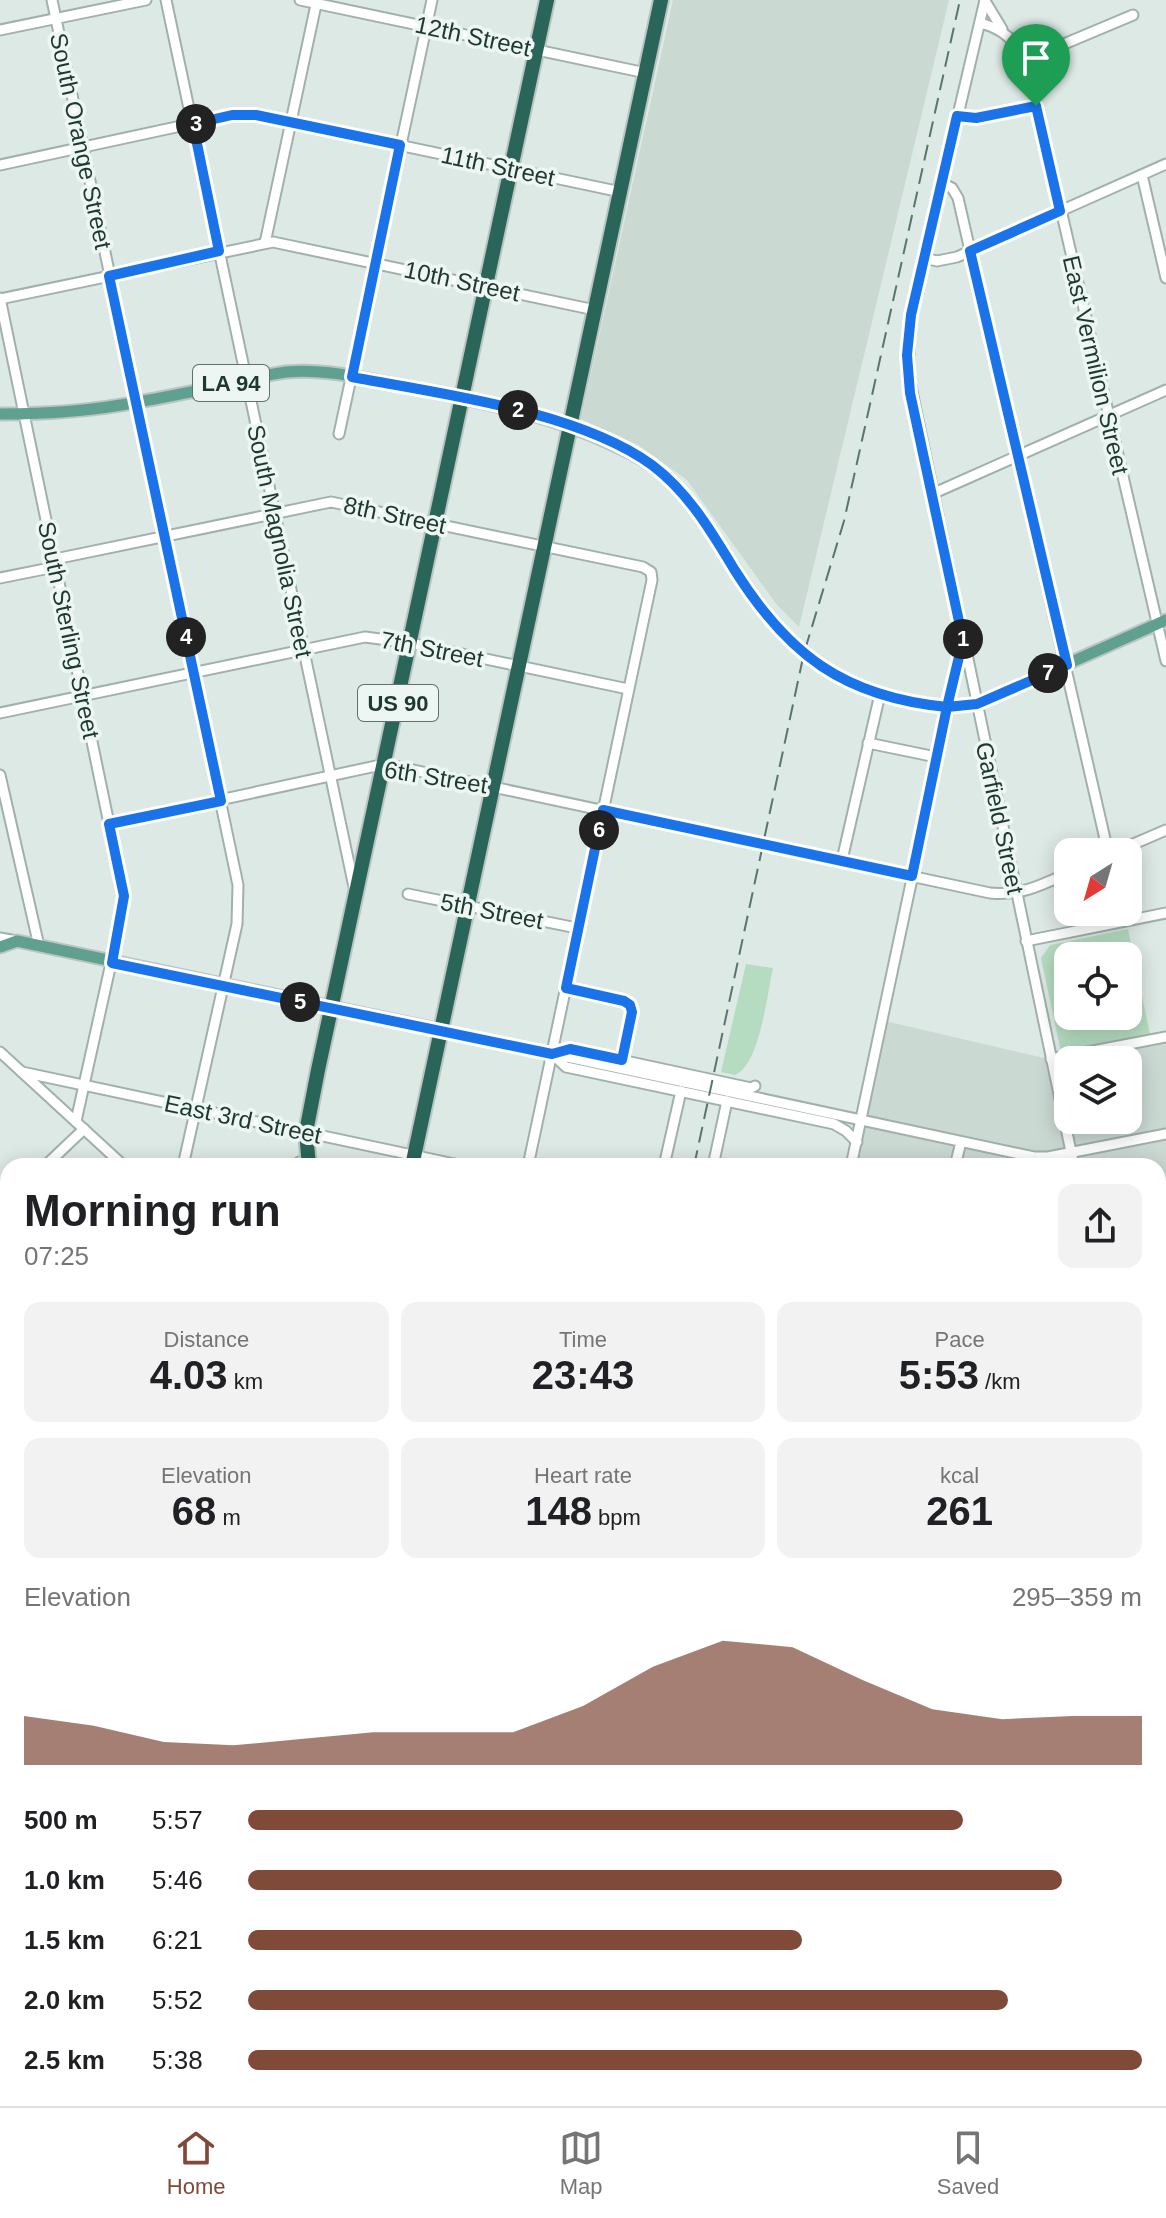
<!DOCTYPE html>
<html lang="en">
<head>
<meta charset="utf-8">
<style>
	:root { --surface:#fff; --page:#f2f2f2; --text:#202124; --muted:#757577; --line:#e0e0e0; --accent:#7f4a38 }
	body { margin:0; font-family:Helvetica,sans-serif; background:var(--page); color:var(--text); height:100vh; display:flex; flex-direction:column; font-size:30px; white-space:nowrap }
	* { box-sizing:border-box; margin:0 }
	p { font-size:26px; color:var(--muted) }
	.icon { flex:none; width:44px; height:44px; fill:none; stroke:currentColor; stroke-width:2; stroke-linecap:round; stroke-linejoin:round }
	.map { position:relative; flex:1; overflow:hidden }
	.details { position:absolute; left:0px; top:1158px; width:1166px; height:948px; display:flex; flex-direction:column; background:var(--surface); border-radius:24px 24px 0 0; box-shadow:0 4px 20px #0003 }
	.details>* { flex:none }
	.needle { width:52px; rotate:217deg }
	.controls { position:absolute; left:1054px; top:838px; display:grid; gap:16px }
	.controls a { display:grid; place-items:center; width:88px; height:88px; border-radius:16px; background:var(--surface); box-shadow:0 4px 20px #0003; font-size:40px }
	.pin { position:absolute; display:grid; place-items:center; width:68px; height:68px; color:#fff; margin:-82px -34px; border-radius:50% 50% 50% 0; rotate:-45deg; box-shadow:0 0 8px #0007 }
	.pin .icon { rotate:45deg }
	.km { position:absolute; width:40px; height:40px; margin:-20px; border-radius:50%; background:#222; color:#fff; font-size:22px; line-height:40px; text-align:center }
	.round { display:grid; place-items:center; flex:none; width:84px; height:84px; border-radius:16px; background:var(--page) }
	.head { display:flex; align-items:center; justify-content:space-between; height:136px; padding:0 24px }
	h1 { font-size:44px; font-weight:700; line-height:60px }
	.metrics { display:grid; grid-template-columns:repeat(3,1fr); gap:12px; height:136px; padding:8px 24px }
	.metrics div { display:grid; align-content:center; border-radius:16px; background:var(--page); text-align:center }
	.metrics b { font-size:40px; font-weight:700 }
	.metrics small { font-size:22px; font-weight:400 }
	.metrics p { font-size:22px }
	.chart { height:224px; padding:16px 24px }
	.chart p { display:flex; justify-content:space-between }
	.chart svg { width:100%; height:144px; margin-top:8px; fill:var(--accent); opacity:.7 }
	ul { padding:0 24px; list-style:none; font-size:26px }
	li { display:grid; grid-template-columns:128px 96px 1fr; align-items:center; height:60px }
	li i { height:20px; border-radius:10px; background:var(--accent) }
	.tabs { display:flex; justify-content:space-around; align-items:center; height:112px; border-top:2px solid var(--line); background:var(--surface); font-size:22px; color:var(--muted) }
	.tabs a { display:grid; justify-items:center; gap:4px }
	.tabs .selected { color:var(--accent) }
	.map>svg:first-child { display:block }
</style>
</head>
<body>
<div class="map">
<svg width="1166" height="2106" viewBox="0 0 1166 2106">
	<rect width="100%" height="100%" fill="#dde9e4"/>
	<g fill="#cbd9d3">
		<path d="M673 0H949L799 627 777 605 687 480 638 445 581 419Z"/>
		<path d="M885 1021 1061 1062 1068 1061V1120H1128V1060H1073L1166 1041V1217L1158 1219V1166H856Z"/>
	</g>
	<g fill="#b5dcc0" fill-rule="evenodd">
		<path d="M1128 929 1150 1034 1061 1052 1041 958 1050 945ZM1068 956H1128V1016H1068Z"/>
		<path d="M746 964 773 968C767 994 760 1065 735 1075L721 1072Z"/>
	</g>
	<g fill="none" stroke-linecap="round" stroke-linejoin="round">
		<g stroke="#a0b1ab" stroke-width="13">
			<g id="minor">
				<path d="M52 0 238 885 237 924 183 1166"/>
				<path d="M166 0 354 887"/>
				<path d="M300 0 646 73"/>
				<path d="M985 0 911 315 908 372 1074 1166"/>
				<path d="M985 1 1002 29"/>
				<path d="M980 23C1004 29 1016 41 1027 64L1166 661"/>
				<path d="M0 30 146 0"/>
				<path d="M1026 60 1133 15"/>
				<path d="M957 116 976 118 1036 106"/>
				<path d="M0 165 232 115H256L290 122 621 192"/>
				<path d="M1142 175 1166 278"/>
				<path d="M941 183 952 188 958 198 1108 852"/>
				<path d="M265 243 317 0"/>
				<path d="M924 258 937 261 957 257 1166 164"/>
				<path d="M0 298 124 896 123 909 76 1121"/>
				<path d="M0 299 273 242 595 310"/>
				<path d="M339 434 432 0"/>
				<path d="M932 494 1166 390"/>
				<path d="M0 578 50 568 60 558 331 502 643 567 651 572 652 580 528 1166"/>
				<path d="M0 713 365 637 410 643 628 689"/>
				<path d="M868 743 936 757"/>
				<path d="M0 775 39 946"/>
				<path d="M109 824 385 764 990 893C1020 896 1042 885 1068 873"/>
				<path d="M1115 852 1166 830"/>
				<path d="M842 860 880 694"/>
				<path d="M408 894 577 928"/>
				<path d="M0 938 17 941"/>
				<path d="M1026 941 1166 913"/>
				<path d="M566 988 624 1001 630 1005 632 1012 622 1060"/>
				<path d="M441 1030 1034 1157H1048L1166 1134"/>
				<path d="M0 1052 124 1166"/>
				<path d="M555 1053 570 1049 751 1088 755 1086"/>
				<path d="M552 1054 566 1067 834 1124 846 1131 857 1142"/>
				<path d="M1051 1059 1166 1037"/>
				<path d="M22 1072 464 1166"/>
				<path d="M45 1166 84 1129"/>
				<path d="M298 1166 299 1162"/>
				<path d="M664 1166 681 1091"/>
				<path d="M713 1166 727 1101"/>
				<path d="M851 1166 962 643"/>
				<path d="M955 1166 961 1142"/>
				<path d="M0 1208 8 1201"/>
				<path d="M1158 1224 1166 1222"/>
				<path d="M1158 1374 1166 1373"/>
				<path d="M1158 1511 1166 1501"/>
				<path d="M1158 1709 1166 1699"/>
				<path d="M0 1718 8 1726"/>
				<path d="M0 1890 8 1898"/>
				<path d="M1158 1911 1166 1901"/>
				<path d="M0 2056 8 2064"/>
				<path d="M42 2098 50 2106"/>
				<path d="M208 2098 216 2106"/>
				<path d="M830 2098 841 2106"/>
				<path d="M633 2106 636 2098"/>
				<path d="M862 2106 868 2098"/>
				<path d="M1008 2106 1014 2098"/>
				<path d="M1160 2106 1166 2099"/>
			</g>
		</g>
		<g stroke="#bcc4c2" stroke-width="15">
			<g id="major">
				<path d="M0 414C47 414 92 411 138 402 172 396 205 389 239 382 255 378 270 374 286 372 330 368 375 381 417 389 485 403 552 415 614 445 635 454 654 465 670 481 696 505 715 538 734 568 771 627 817 678 887 696 917 704 946 709 977 704L1166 620"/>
				<path d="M0 947 17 941 441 1030"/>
				<path d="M0 1403 8 1411"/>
				<path d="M1134 2098 1146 2106"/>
			</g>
		</g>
		<g stroke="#bcc4c2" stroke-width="18">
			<g id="highway">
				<path d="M309 1166 306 1132 318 1070 547 0"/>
				<path d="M412 1166 661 0"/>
				<path d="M0 1629 8 1621"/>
				<path d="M0 1846 8 1838"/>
			</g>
		</g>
		<use href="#minor" stroke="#fff" stroke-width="9"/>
		<use href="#major" stroke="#60a091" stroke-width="11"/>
		<use href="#highway" stroke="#2a655a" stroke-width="14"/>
		<g stroke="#58756e" stroke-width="2" stroke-dasharray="16 8" stroke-linecap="butt">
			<path d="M694 1166 804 653 844 521 960 0"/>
			<path d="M632 2098 636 2106"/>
			<path d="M254 2106 266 2098"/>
		</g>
	</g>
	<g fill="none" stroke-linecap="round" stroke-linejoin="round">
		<g stroke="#fff" stroke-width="16">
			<path id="route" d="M1036 106 976 118 957 116 911 315 907 355 910 393 963 640 947 707C844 697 788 655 734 569 711 531 688 492 652 465 578 411 441 394 352 377L400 145 256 115H232L193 124 219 251 109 276 221 801 109 824 124 896 112 963 552 1054 570 1049 622 1060 632 1012 630 1005 624 1001 566 988 603 810 912 876 947 707 977 704 1067 665 970 251 1060 211 1036 106"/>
		</g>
		<use href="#route" stroke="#1a73e8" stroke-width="10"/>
	</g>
	<g text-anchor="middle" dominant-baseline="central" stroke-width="7" stroke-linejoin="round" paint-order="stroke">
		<g fill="#edf6f2" stroke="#5d726c" stroke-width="2">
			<rect x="193" y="365" width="76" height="36" rx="6"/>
			<rect x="358" y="685" width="80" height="36" rx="6"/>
		</g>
		<g font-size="22" font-weight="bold" fill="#1f3932">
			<text x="231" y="383">LA 94</text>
			<text x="398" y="703">US 90</text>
		</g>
		<g font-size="24" fill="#1f3932" stroke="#edf6f2">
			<text transform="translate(473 36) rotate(12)">12th Street</text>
			<text transform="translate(81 141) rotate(78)">South Orange Street</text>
			<text transform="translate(498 166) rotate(12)">11th Street</text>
			<text transform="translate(462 281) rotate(12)">10th Street</text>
			<text transform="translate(1096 365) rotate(77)">East Vermilion Street</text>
			<text transform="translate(395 515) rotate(12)">8th Street</text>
			<text transform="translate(280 541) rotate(78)">South Magnolia Street</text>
			<text transform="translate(69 630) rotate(78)">South Sterling Street</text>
			<text transform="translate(432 649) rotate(11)">7th Street</text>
			<text transform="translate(436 777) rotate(9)">6th Street</text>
			<text transform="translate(1000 818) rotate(78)">Garfield Street</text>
			<text transform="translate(492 911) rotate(11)">5th Street</text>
			<text transform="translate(243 1119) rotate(12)">East 3rd Street</text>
		</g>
	</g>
</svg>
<div class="controls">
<a><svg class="needle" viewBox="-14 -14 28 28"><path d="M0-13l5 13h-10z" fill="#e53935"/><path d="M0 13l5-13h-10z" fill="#757577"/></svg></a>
<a><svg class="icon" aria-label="locate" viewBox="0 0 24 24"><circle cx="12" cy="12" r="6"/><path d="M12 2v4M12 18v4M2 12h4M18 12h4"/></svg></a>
<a><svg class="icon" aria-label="layers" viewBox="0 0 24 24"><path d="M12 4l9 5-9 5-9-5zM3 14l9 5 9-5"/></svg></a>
</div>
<div class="pin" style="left:1036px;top:106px;background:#1e9e55"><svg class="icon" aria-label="arrive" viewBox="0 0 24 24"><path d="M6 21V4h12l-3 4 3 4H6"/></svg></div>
<b class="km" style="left:963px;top:639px">1</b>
<b class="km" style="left:518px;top:410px">2</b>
<b class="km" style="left:196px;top:124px">3</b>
<b class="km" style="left:186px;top:637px">4</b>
<b class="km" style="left:300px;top:1002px">5</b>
<b class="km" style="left:599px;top:830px">6</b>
<b class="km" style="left:1048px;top:673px">7</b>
<section class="details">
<div class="head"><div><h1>Morning run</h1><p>07:25</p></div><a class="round"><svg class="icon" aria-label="share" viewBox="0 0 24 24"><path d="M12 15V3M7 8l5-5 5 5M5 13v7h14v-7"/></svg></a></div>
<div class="metrics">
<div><p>Distance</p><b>4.03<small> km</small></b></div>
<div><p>Time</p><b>23:43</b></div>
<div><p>Pace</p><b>5:53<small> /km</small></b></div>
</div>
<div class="metrics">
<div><p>Elevation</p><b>68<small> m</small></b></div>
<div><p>Heart rate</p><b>148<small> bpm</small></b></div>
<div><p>kcal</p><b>261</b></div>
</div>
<div class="chart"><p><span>Elevation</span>295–359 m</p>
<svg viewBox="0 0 160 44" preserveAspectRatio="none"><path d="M0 44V29L10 32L20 37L30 38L40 36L50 34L60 34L70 34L80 26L90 14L100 6L110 8L120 18L130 27L140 30L150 29L160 29V44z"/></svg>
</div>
<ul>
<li><b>500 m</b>5:57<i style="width:80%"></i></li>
<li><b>1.0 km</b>5:46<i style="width:91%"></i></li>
<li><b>1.5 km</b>6:21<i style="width:62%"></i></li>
<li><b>2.0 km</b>5:52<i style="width:85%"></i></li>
<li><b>2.5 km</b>5:38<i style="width:100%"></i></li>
</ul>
</section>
</div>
<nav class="tabs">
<a class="selected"><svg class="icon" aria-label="home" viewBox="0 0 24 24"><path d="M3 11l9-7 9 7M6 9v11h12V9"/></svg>Home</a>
<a><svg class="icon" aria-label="map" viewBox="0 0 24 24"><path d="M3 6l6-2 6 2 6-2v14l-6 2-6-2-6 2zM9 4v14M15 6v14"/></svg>Map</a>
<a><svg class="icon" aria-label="saved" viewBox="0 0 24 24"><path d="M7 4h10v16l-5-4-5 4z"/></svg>Saved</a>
</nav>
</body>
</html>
